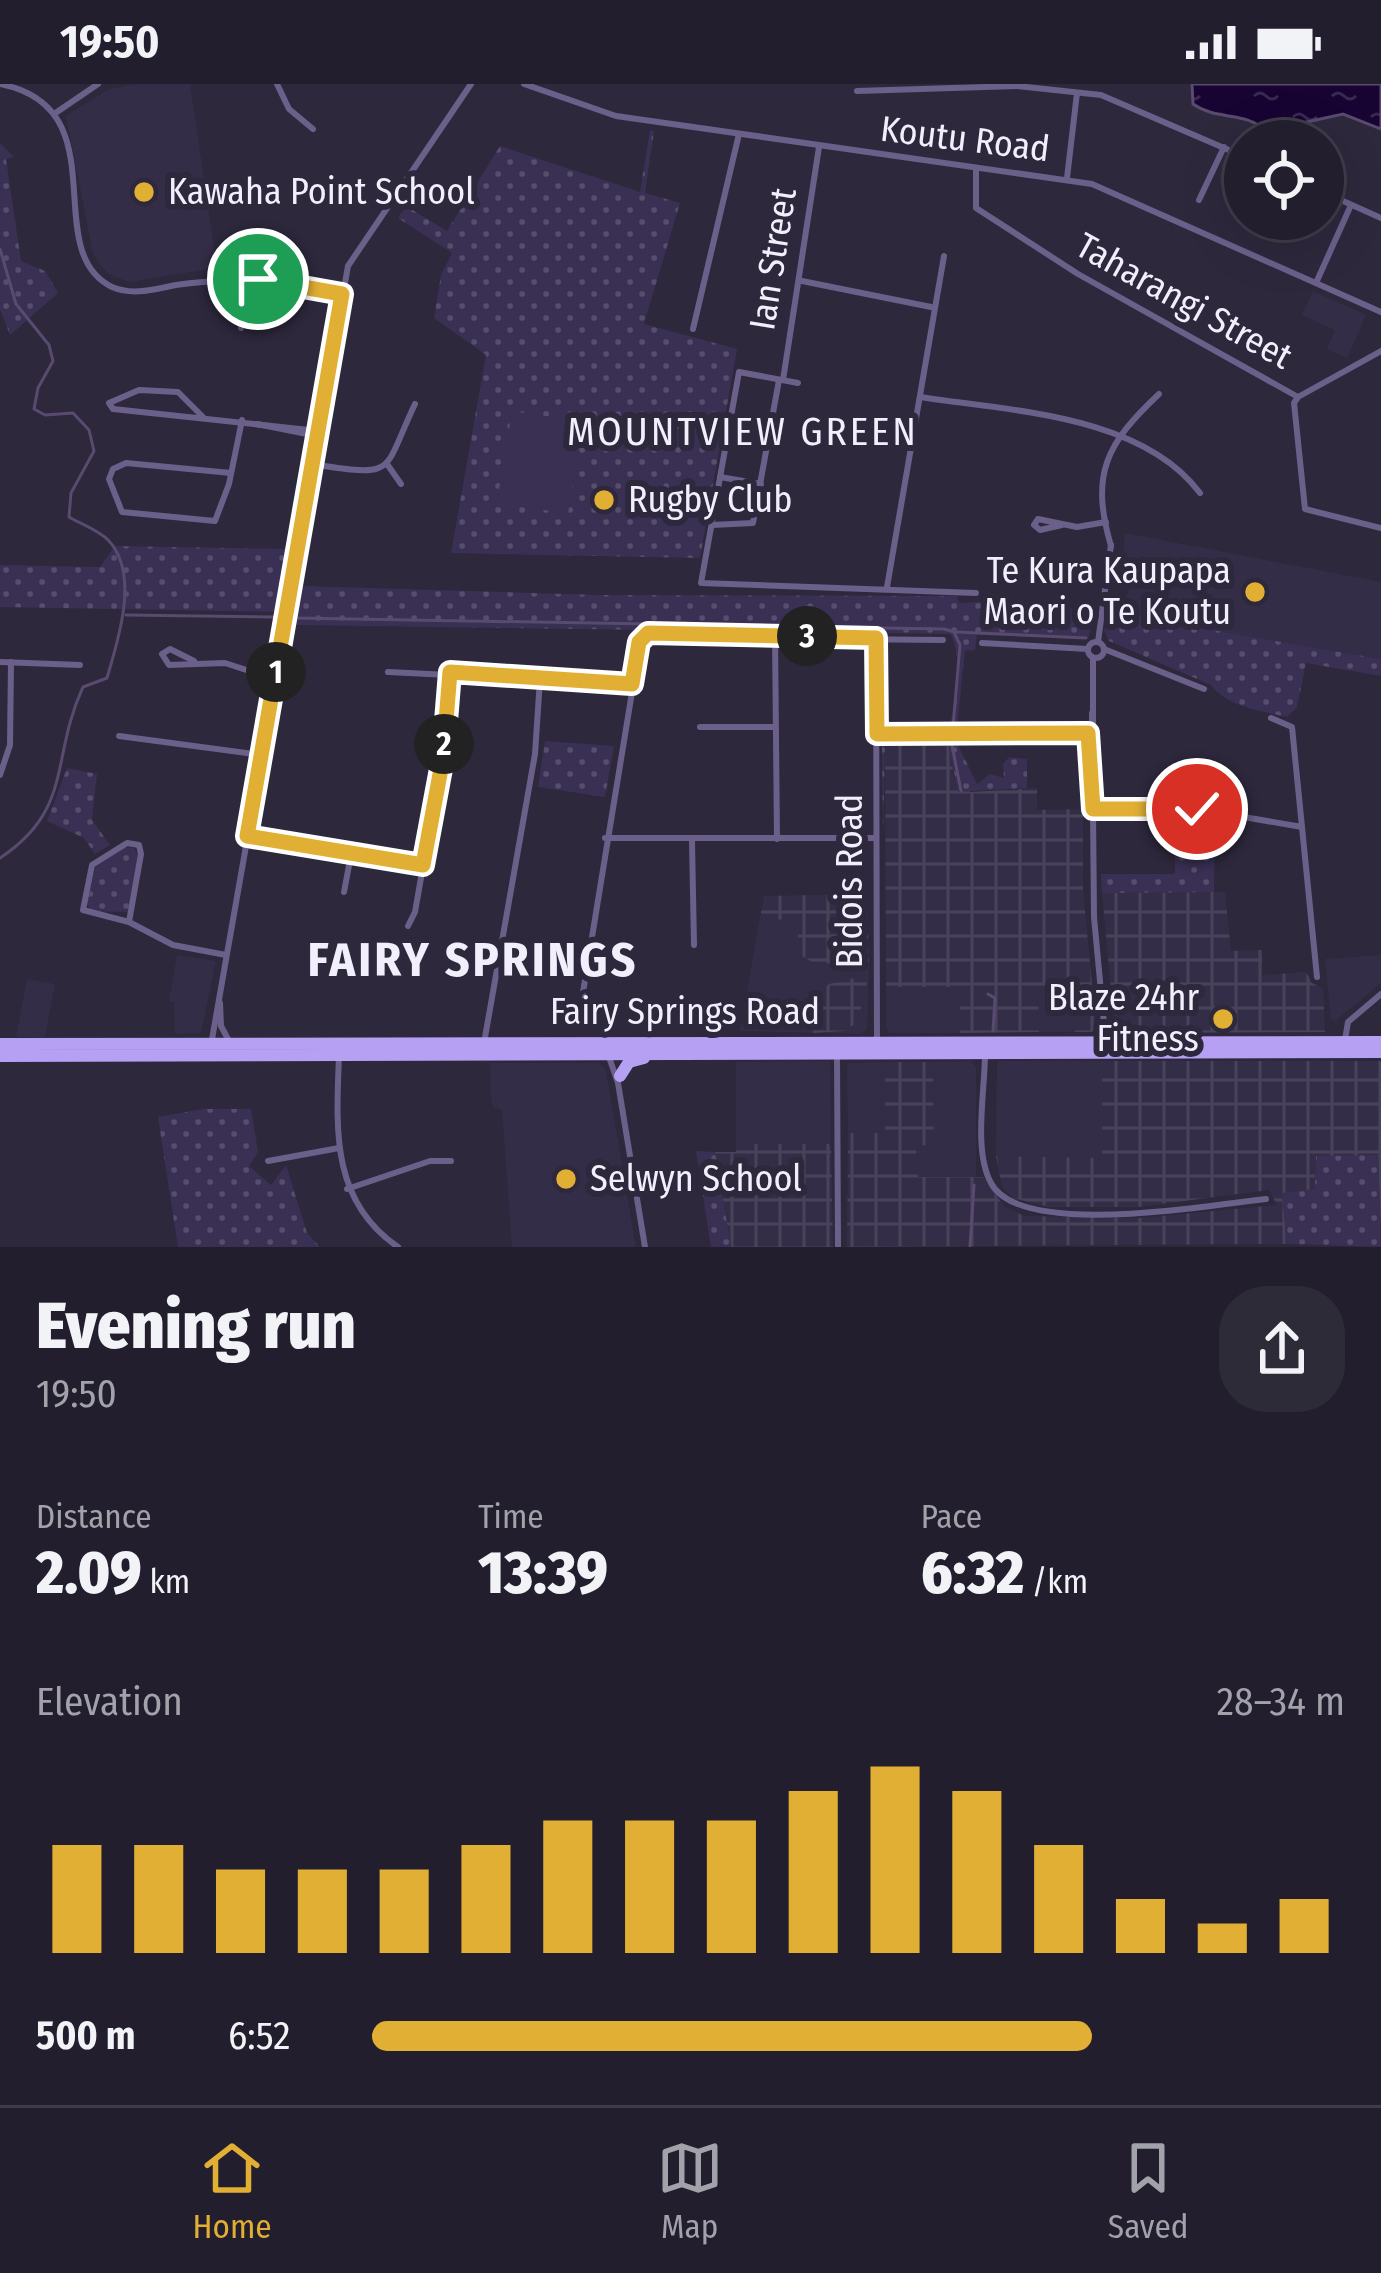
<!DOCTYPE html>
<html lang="en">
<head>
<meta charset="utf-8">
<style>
	:root { --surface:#221e2d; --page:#2e2b39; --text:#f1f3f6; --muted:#a2a2aa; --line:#3f3c49; --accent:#e1af34 }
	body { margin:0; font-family:"Fira Sans Condensed",sans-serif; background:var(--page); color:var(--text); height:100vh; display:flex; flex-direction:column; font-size:45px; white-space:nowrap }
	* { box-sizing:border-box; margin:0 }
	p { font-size:39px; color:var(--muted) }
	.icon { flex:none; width:66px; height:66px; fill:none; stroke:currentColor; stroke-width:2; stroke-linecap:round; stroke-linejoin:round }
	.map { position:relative; height:1163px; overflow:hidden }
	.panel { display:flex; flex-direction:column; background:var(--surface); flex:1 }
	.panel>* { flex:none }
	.tools { position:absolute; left:1224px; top:36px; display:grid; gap:24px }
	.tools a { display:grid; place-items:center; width:120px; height:120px; border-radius:50%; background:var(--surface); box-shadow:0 12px 48px #0002,0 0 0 3px var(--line); font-size:60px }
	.pin { position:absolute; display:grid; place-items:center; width:102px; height:102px; color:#fff; margin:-51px; border:6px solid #fff; border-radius:50%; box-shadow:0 3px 12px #0007 }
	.km { position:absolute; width:60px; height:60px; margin:-30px; border-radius:50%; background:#222; color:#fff; font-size:33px; line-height:60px; text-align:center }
	.round { display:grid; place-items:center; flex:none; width:126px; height:126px; border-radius:48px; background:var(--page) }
	.head { display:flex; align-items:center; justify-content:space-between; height:204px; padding:0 36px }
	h1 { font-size:66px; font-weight:800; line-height:90px }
	.figures { display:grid; grid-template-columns:repeat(3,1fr); gap:18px; height:204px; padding:12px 36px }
	.figures div { display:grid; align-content:center }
	.figures b { font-size:60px; font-weight:800 }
	.figures small { font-size:33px; font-weight:400 }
	.figures p { font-size:33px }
	.chart { height:336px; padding:24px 36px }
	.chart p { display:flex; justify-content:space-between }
	.chart svg { width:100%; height:216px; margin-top:12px; stroke:var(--accent); stroke-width:6 }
	ul { padding:0 36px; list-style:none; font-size:39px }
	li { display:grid; grid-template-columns:192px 144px 1fr; align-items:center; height:90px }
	li i { height:30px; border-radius:15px; background:var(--accent) }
	.status { display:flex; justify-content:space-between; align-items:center; height:84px; padding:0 60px; background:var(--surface); direction:ltr }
	.status svg { height:33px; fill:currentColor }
	.tabs { display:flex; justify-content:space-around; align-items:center; height:168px; border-top:3px solid var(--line); background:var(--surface); font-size:33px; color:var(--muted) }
	.tabs a { display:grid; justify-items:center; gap:6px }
	.tabs .on { color:var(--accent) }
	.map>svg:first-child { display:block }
</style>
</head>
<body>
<div class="status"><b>19:50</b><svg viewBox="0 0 49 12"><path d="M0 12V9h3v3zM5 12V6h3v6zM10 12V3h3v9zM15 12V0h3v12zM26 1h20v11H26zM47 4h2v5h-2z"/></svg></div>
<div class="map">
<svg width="1381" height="1163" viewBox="0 0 1381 1163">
	<defs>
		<pattern id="industrial-grid" width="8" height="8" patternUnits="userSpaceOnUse" patternTransform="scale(3)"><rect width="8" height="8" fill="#342d48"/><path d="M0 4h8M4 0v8" fill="none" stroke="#48425a"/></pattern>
		<pattern id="grass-dots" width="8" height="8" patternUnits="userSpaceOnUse" patternTransform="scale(3)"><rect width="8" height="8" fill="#393053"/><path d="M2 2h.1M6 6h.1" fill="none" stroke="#564e6d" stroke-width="1.8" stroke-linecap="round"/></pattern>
		<pattern id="water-ripples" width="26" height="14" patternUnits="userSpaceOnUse" patternTransform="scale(3)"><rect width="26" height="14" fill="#170432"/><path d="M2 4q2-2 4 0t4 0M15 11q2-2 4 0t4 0" fill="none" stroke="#392951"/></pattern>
	</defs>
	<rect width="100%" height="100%" fill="#2d283c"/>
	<g fill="#342d48">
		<path d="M137 0H190L217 184 128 198 107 189 93 170 66 32 109 5Z"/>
		<path d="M1313 207 1366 231 1347 274 1327 265 1335 246 1302 231Z"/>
		<path d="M1125 449 1381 498V575L1142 534 1124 518 1132 498 1122 482Z"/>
		<path d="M760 834 799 837 814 879 869 880 867 944 862 950 740 947Z"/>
		<path d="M177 871 216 877 201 949 175 950 174 918 169 917Z"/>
		<path d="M1381 871V899L1335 937 1331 935 1325 875Z"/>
		<path d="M27 895 55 900 45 953H16Z"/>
		<path d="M1076 901 1075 948H1039L1038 902Z"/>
		<path d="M961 902 960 949H890L886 944V903Z"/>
		<path d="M830 977 831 1060H736V978Z"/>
		<path d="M971 977 976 983V1093H917L916 1062 934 1061 933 978Z"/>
		<path d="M997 977H1102V1074L996 1072Z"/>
		<path d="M885 978V1049H848L847 979Z"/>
		<path d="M490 979H599L606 986 636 1163H512L502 1026 493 1023 491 1015Z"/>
	</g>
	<g fill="url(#industrial-grid)">
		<path d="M891 657 949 658 954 694 970 708 1037 704V726L1083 725V806L1096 943 1092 948H1075L1076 901 1038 902 1039 948 960 949V903H886L885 663Z"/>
		<path d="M1225 808 1231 867 1262 866V891L1306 888 1312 899 1323 904 1325 948 1115 949 1102 809Z"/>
		<path d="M867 810 869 880 814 879 797 869 799 837 760 834 764 812Z"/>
		<path d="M869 891 857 939 843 947 813 949 809 916 829 900Z"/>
		<path d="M1102 977H1381V1149L1378 1072H1316L1315 1105 1282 1110 1287 1160 847 1163 848 1049H885V978H933L934 1061 916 1062 918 1093H983L1004 1122 1024 1132 1139 1134 1277 1121 1269 1106 1138 1123H1048L1013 1114 1002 1103 996 1072 1102 1074Z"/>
		<path d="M736 1060H831L833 1163H731L715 1068H736Z"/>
	</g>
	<g fill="url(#grass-dots)">
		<path d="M650 46 654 47 645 109 680 119 644 240 737 265 700 474 451 469 486 271 434 234 441 191 452 169 398 134 406 122 447 147 500 62 640 108Z"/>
		<path d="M0 59 14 73 6 75 21 177 45 187 58 209 10 251 0 225Z"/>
		<path d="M115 462 288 465 277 528 0 523V481L100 483Z"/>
		<path d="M301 502 598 511 957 512 959 519 992 517 1095 527 1088 555 977 551 975 566 965 567 957 642 977 646H939L950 643C954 616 965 574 950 550L294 541Z"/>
		<path d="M1124 518 1142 534 1381 575V592L1306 579 1297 623 1287 633C1262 627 1227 623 1211 601L1109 557 1104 546 1111 526Z"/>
		<path d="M890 654H985L957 659 977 700 990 690 1004 694 1003 680 1009 673 1027 675V704L958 708 948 658 891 657 885 663 883 751 882 662Z"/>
		<path d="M545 657 614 662 605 713 538 703Z"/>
		<path d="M67 684 97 690 92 736 110 761 95 770 84 754 47 737Z"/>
		<path d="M1193 733 1215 737 1214 808 1102 809 1101 790H1175V772L1194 770Z"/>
		<path d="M124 763 134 764 138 771 128 828 92 827 87 820 95 784Z"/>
		<path d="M203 1025H251L258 1068 249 1082 271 1101 286 1081 307 1149 320 1163H178L158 1033Z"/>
		<path d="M696 1067 715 1068 731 1163H711Z"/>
		<path d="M1378 1071 1381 1163 1287 1160 1282 1109 1315 1105 1316 1072Z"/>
	</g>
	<path fill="#393053" d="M512 327 583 338 568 430 497 418Z"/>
	<path fill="url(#water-ripples)" stroke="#594a6f" stroke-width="3" d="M1192 0H1381V45L1343 30 1266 47C1246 27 1217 37 1193 20Z"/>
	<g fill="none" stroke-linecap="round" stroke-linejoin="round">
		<g stroke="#594a6f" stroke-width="3">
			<path d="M0 165 16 220 49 261 53 277 38 304 34 325 45 331 73 329 89 346 94 367 71 409 69 433C81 440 100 447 109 457 140 491 118 556 107 594L83 603C50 674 74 725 0 774"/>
			<path d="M992 521 1050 525"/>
			<path d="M126 531 274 533"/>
			<path d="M295 534 944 545 954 548 960 561 953 643"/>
			<path d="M956 548 1086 554"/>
			<path d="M951 656 961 707"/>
			<path d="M988 910 995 914 993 947"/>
			<path d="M970 1163 974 1101"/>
		</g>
		<g stroke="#6b608a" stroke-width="6">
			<path d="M0 0C121 24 37 166 112 203 133 212 155 205 176 201 235 192 284 199 342 210"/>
			<path d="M277 0 289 25 313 45"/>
			<path d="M524 0 616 32 1092 100 1381 228"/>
			<path d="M857 7 1017 2 1101 11 1245 73"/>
			<path d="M54 30 98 0"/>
			<path d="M976 85V124L1078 190 1298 313"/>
			<path d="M1067 94 1077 9"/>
			<path d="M1323 108 1381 134"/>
			<path d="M1199 116 1224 63"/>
			<path d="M802 197 931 223"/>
			<path d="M1316 199 1351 121"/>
			<path d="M241 244 244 194"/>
			<path d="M693 245 739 50"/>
			<path d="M783 296 819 63"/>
			<path d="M798 299 739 288 701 499 976 509"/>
			<path d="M920 313C1009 327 1141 330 1200 409"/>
			<path d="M1298 313 1294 319 1305 425 1381 444"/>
			<path d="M1298 313 1381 267"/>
			<path d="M731 331 771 338"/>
			<path d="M204 334 178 308 139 306 109 319 113 325 318 347"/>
			<path d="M257 340 317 352"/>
			<path d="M312 380C399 394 382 389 415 320"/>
			<path d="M387 380 401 400"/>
			<path d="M231 389 126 379 113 385 109 395 122 428 215 437 229 400 242 336"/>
			<path d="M720 393 761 400"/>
			<path d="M712 441 753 439 779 296"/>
			<path d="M1062 441 1040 446 1034 441 1038 435 1077 443 1106 438"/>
			<path d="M1111 462C1090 390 1106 360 1159 310"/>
			<path d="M887 503 944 172"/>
			<path d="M775 552 777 755"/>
			<path d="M876 553 877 958"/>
			<circle cx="1096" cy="566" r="8"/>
			<path d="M1098 558 1111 461"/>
			<path d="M982 559 1088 565"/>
			<path d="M1104 565 1204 605"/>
			<path d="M194 577 170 565 162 570 169 581 225 579 274 595"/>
			<path d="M0 578 80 581"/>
			<path d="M388 588 632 600"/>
			<path d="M1092 629V670"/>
			<path d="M1271 634 1292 643 1317 893"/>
			<path d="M700 643H774"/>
			<path d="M877 650 969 649"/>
			<path d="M934 650 1094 649"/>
			<path d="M119 652 261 671"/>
			<path d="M0 691 10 661 11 578"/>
			<path d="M1093 725 1094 833 1106 961"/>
			<path d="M1093 725H1197L1302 743"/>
			<path d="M1093 725V574"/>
			<path d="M247 752 423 781"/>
			<path d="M605 754H876"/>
			<path d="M692 757 694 861"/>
			<path d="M344 808 351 771"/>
			<path d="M129 838 141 770 139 761 127 759 92 781 83 826 129 838 173 861 226 871"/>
			<path d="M408 842 415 828 444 663 450 588"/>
			<path d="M220 919 221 942 229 957"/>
			<path d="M578 939 641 553 943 556"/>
			<path d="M1345 956 1348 938 1381 910"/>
			<path d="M484 959 535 670 540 595"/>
			<path d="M211 961 348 182 471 0"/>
			<path d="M837 969 838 1163"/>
			<path d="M985 970C985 1007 973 1066 991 1099 1020 1155 1210 1121 1266 1115"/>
			<path d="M339 972C336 1046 331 1117 398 1163"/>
			<path d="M609 973 618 999 645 1163"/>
			<path d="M268 1077 339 1064"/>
			<path d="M347 1105 430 1077H451"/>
		</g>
		<g stroke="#b6a0f3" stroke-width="12">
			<path d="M0 960 1381 958"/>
			<path d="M0 972 1381 968"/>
			<path d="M620 992 629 978 644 974"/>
		</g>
	</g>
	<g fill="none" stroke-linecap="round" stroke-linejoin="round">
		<g stroke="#fff" stroke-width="24">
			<path id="route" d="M258 195 342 210 247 752 423 781 443 674 450 588 632 600 639 558 648 549 876 554 877 650 1088 649 1093 725H1197"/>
		</g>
		<use href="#route" stroke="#e1af34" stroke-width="15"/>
	</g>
	<g fill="#e1af34" stroke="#2d283c" stroke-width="4.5">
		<circle cx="144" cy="108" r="12"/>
		<circle cx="604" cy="416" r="12"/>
		<circle cx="1255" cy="508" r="12"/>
		<circle cx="1223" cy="935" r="12"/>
		<circle cx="566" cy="1095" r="12"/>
	</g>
	<g text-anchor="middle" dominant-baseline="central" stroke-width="12" stroke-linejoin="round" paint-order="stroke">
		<g font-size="36" fill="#f2effd" stroke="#2d283c">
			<text transform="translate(965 55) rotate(7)">Koutu Road</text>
			<text transform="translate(773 175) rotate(-81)">Ian Street</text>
			<text transform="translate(1184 217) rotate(29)">Taharangi Street</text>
			<text transform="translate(850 797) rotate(-90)">Bidois Road</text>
			<text x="685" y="928">Fairy Springs Road</text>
		</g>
		<g font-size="36" fill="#f2effd" stroke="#2d283c" text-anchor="start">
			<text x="168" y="108">Kawaha Point School</text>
			<text x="628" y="416">Rugby Club</text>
			<text x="1231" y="487" text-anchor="end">Te Kura Kaupapa<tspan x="1231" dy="41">Maori o Te Koutu</tspan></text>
			<text x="1199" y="914" text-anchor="end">Blaze 24hr<tspan x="1199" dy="41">Fitness</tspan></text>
			<text x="590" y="1095">Selwyn School</text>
		</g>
		<g font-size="39" letter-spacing="3" fill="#f2effd" stroke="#2d283c">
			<text x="743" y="348">MOUNTVIEW GREEN</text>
		</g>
		<g font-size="48" font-weight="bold" letter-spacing="3" fill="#f2effd" stroke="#2d283c">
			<text x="473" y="876">FAIRY SPRINGS</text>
		</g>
	</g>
</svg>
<div class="tools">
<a><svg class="icon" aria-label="locate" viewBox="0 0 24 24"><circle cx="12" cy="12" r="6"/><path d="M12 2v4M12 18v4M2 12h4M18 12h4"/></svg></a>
</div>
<div class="pin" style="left:258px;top:195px;background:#1e9e55"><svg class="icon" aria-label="arrive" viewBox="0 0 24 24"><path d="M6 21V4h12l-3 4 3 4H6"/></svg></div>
<div class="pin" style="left:1197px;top:725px;background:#d93025"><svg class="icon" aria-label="check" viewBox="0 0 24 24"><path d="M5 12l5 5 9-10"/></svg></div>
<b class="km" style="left:276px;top:588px">1</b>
<b class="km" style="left:444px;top:660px">2</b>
<b class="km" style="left:807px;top:552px">3</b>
</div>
<section class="panel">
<div class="head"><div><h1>Evening run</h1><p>19:50</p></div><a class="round"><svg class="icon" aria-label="share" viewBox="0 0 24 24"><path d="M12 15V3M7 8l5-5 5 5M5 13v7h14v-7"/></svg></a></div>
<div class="figures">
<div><p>Distance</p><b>2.09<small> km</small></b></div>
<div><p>Time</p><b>13:39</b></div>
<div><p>Pace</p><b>6:32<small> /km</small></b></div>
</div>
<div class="chart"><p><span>Elevation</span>28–34 m</p>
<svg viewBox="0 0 160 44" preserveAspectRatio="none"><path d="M5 44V22M15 44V22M25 44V27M35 44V27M45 44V27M55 44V22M65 44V17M75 44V17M85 44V17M95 44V11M105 44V6M115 44V11M125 44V22M135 44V33M145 44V38M155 44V33"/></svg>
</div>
<ul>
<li><b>500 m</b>6:52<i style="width:74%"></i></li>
</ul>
</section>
<nav class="tabs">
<a class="on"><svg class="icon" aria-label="home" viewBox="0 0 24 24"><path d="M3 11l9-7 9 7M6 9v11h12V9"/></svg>Home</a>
<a><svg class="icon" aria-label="map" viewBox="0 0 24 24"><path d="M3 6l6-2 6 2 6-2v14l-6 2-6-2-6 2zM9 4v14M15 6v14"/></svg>Map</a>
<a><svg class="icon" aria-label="saved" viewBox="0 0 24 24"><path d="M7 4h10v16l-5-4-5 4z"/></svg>Saved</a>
</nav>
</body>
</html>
